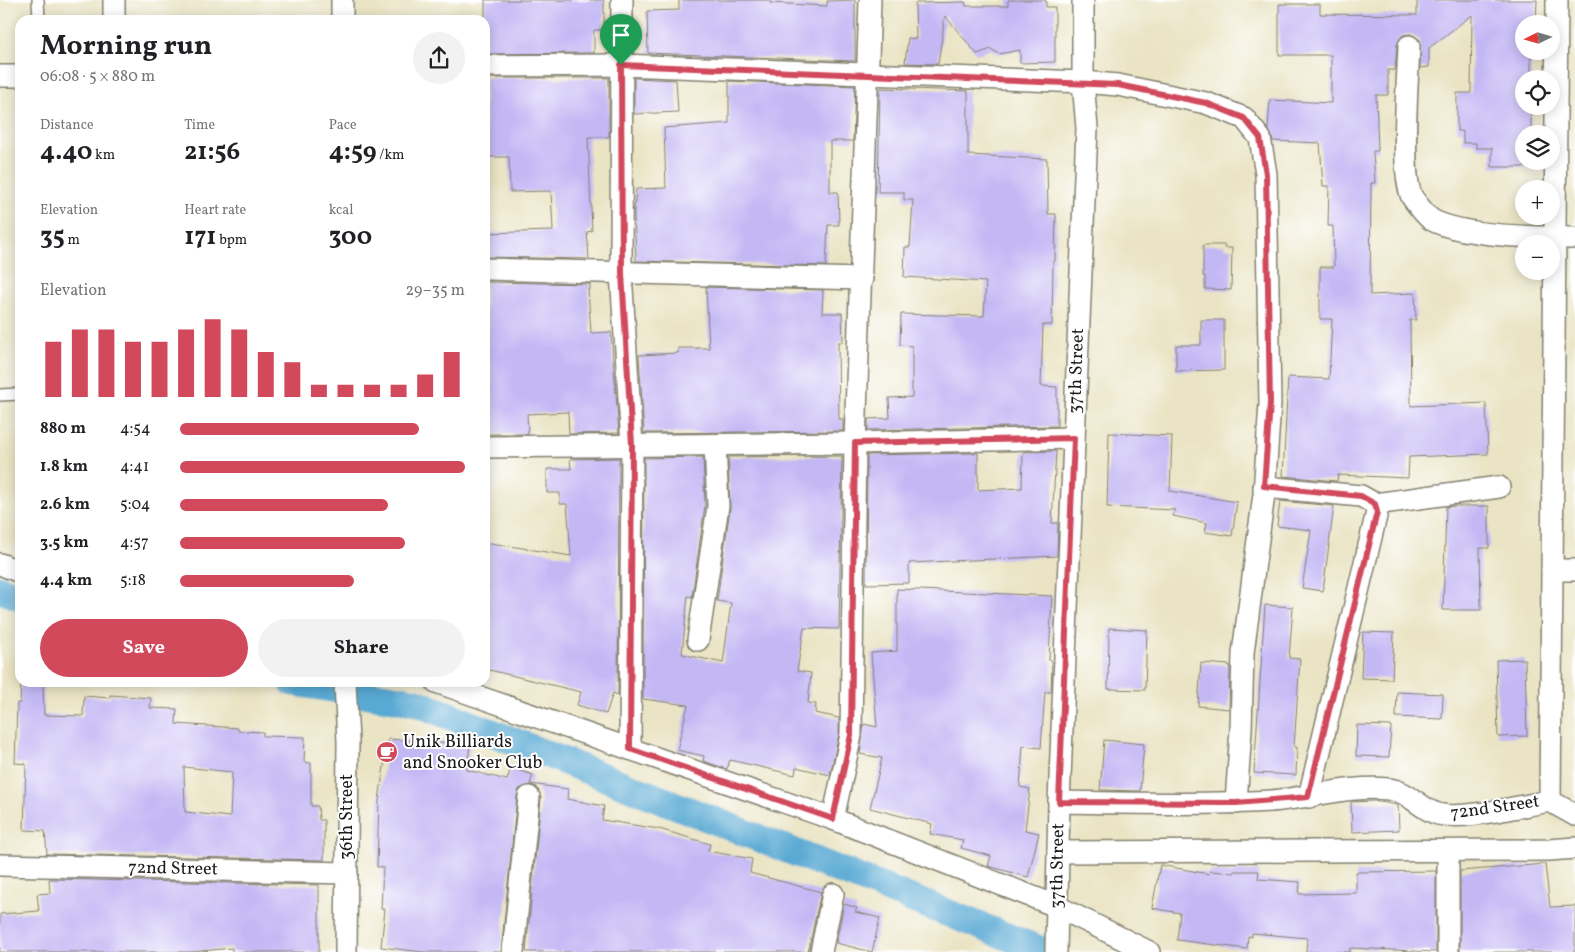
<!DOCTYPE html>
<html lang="en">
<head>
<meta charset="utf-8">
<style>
	:root { --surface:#fff; --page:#f2f2f2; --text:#202124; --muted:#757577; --accent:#d1495b }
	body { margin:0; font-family:Vollkorn,serif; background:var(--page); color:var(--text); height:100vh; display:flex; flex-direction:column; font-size:19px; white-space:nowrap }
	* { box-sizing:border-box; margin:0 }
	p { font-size:16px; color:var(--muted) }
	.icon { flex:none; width:28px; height:28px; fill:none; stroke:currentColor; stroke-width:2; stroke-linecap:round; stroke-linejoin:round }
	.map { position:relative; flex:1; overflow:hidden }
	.side { position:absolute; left:15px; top:15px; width:475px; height:672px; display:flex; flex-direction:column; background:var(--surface); border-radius:15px; box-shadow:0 2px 12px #0003 }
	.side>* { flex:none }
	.needle { width:32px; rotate:265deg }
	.controls { position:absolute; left:1515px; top:15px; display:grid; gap:10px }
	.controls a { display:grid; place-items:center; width:45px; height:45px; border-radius:50%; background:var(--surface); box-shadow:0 2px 12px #0003; font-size:25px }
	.pin { position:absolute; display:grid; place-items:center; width:42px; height:42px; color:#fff; margin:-51px -21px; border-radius:50% 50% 50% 0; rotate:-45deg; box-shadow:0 0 5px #0007 }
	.pin .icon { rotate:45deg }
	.round { display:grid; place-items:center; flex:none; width:52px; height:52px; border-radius:26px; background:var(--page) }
	.head { display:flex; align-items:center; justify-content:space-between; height:85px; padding:0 25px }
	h1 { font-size:28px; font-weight:700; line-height:38px }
	.metrics { display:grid; grid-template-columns:repeat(3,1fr); gap:8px; height:85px; padding:5px 25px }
	.metrics div { display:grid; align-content:center }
	.metrics b { font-size:25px; font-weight:700 }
	.metrics small { font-size:14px; font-weight:400 }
	.metrics p { font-size:14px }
	.chart { height:140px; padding:10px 25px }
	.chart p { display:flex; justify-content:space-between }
	.chart svg { width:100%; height:90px; margin-top:5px; stroke:var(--accent); stroke-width:6 }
	.primary-button { display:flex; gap:10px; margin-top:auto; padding:10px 25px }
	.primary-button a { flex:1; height:58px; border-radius:30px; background:var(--accent); color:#fff; font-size:20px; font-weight:700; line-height:58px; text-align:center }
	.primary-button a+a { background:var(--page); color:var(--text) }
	ul { padding:0 25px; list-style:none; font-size:16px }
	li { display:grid; grid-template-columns:80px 60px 1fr; align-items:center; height:38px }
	li i { height:12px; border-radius:6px; background:var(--accent) }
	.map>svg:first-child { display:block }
</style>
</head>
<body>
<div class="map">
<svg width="1575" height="952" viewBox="0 0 1575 952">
	<rect width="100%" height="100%" fill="#fff"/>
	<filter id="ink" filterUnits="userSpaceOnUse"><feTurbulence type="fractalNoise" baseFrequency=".02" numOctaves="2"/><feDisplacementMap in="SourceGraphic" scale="10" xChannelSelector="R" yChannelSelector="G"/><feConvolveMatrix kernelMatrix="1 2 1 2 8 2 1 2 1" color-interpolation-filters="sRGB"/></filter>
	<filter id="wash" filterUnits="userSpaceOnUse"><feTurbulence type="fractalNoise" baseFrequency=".0096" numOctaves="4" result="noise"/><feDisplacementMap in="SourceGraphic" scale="20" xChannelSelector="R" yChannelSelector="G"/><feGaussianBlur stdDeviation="1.12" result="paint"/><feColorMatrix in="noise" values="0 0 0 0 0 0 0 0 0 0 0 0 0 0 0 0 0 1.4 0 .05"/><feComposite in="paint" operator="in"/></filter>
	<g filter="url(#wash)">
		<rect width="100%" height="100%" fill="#eae4c4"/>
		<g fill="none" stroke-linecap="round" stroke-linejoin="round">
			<g stroke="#58a9d3" stroke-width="28">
				<path d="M0 589 20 597"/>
				<path d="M292 682 415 702 1046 952"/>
			</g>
		</g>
		<g id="blocks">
			<g fill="#c4b8f4" fill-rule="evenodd">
				<path d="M485 0H604V30H594V53L485 54Z"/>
				<path d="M679 0H770V3L827 6V1L855 0V61L648 53 647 11 679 10Z"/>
				<path d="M1008 0H1046V7H1055V62L1020 63V50L999 54 991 49 977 54 945 16 938 64 905 63 908 38 916 39 915 3 965 2 966 6H1008Z"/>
				<path d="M1417 0H1537L1536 24H1524V51H1535V55L1531 54V79H1524V106H1531V134H1524V161H1530V167H1492V148H1476V143H1463V131H1457V93H1471L1472 15 1429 48V67L1420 68V40L1410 34 1403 35 1397 45 1395 70H1388V95H1376L1378 151H1373L1375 183H1371L1370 295 1415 293 1416 320H1410L1411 406 1486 403 1488 454 1409 457 1408 478 1338 475 1337 481 1283 476 1288 377 1329 379 1332 319H1320V267H1334L1333 226H1328L1329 186H1323L1320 143 1273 141 1268 128 1270 100 1331 103V55H1279V4H1320V14L1417 15Z"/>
				<path d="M485 78H609V137H588L592 231 587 232 589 259 485 257V233L553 231 551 191 510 192 509 157H485Z"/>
				<path d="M634 78 676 80 678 112 634 114Z"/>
				<path d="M729 81 855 86 853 141H830V192H838L839 225H828L826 266 636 261 634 212 636 189 666 188 664 128 729 123Z"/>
				<path d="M880 88 968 91V155L1047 159 1048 214H1056L1055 261H1053L1052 325H1043L1041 386 1057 387V426L868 430V419L890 418 889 398 912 397V346L900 345 901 314 984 316 986 282 904 277 905 247H910L913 200H904V192H878Z"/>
				<path d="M1203 245H1225L1224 248H1232L1231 290 1205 289V276H1203Z"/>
				<path d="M485 282 590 284V289H588L591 333 611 332 619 433 569 434 568 412 527 414 528 434H485Z"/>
				<path d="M706 287 823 290 822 313H842L843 342H838L839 419H843V431L644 433 639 355 678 353V348H709Z"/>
				<path d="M1201 320H1224V370L1176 371V345H1201Z"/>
				<path d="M1109 433 1172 436 1170 491 1237 502 1232 536 1205 532 1207 523 1173 516 1175 510 1107 507Z"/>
				<path d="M1056 451 1052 523H1058L1057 556 909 563V583L866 584 867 455 978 453V490L1022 488 1023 452Z"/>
				<path d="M842 456 839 629 804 628 797 671 811 673 808 703 816 704 815 713 839 718V734L830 775 796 767 795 775 730 760 727 769 703 761 704 756 677 750 688 705 643 699 644 458 703 457 705 505 692 597 688 596 682 654 723 663 731 603 717 601 730 508 728 457Z"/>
				<path d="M619 458 618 695 613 693 606 714 577 705 581 692 485 669V542L571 556 567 504H560V493H547V469H571L570 459Z"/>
				<path d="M1280 501 1334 506 1323 591 1302 588 1311 530 1277 526Z"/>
				<path d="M1455 506H1489V548H1480L1481 610H1443L1446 507Z"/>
				<path d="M897 589 1052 596 1049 660 1052 661 1051 692H1045L1041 748 1023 746 1020 787 1030 789 1025 830 1039 833 1028 877 988 866 991 856 961 848 963 840 930 834 932 824 870 808 882 758 860 754 864 724 877 727 871 653 897 651Z"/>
				<path d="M1265 605 1293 607 1289 658 1300 659 1294 747H1297L1296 775 1254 773Z"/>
				<path d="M1109 628 1147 630 1145 690 1108 689Z"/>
				<path d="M1363 632 1394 633 1392 679 1361 678Z"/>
				<path d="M1525 659 1527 736 1498 737 1496 660Z"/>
				<path d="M1201 663 1230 665 1229 709 1198 706Z"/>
				<path d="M21 682H43L44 715 83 716 84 696 110 698V695L151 698 150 708 177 709 176 724 238 728V731L263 732V736L305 737 304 762 311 763V806H318L319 820H324V860L47 854 45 831 24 830 26 764 15 763 17 703H20ZM184 767 232 772 230 817 185 812Z"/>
				<path d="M1397 692 1443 694 1442 719 1396 717Z"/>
				<path d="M1357 725 1391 726 1389 757 1356 756Z"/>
				<path d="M388 739 470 744 467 770 507 780 511 768 533 775 530 784 568 789 567 799 604 806 602 820 659 829 710 844 708 851 752 859 750 873 821 892 808 952H526L541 798 537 787 530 785 519 789 517 796 501 952H423L381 947 385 909H381L383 867H377L379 800Z"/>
				<path d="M1104 740 1144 744 1140 791 1100 790Z"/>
				<path d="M1374 801 1398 805 1399 830 1352 832 1351 802Z"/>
				<path d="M1545 864 1550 907 1575 906V952H1460V871Z"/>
				<path d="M1160 865 1209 874 1210 871 1234 873V871H1259L1258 879 1300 882 1299 894 1356 893V872L1436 871V952L1350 948V952H1306L1307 938 1252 933V937L1248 936 1247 949 1177 940 1180 913 1152 908Z"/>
				<path d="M49 879 319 885V952H232V948L191 952H0V914L39 911 37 894 50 893Z"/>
				<path d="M844 904 857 908 855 912 880 918 872 952 836 943Z"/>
			</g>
		</g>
	</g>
	<g filter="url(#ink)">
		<use href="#blocks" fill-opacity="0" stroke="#838070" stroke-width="1"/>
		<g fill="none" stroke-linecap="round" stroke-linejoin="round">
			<g stroke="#838070" stroke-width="14">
				<g id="lane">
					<path d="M38 0 39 20"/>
					<path d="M0 395 20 394"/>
				</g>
			</g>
			<g stroke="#838070" stroke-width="24">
				<g id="street">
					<path d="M342 0V20"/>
					<path d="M622 0 621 273 632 445 630 749"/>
					<path d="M114 20V0"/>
					<path d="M1409 46C1408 76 1400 174 1412 197 1416 203 1426 216 1432 220 1464 237 1538 237 1575 238"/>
					<path d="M485 66 621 65 1083 82 1118 85 1206 103 1244 118 1260 138 1266 174 1270 403 1264 494 1243 653 1241 729 1236 803"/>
					<path d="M0 76H20"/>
					<path d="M485 269 862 279"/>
					<path d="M485 447 855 443 1074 438"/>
					<path d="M1264 487 1361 496 1375 504 1377 512 1309 797"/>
					<path d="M1375 504 1499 487"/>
					<path d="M0 564 20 572"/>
					<path d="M1552 570H1575"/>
					<path d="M698 640 718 506 715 445"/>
					<path d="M345 682 348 742 346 952"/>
					<path d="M436 682 833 819 1056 906 1149 952"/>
					<path d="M1550 801 1557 0"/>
					<path d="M1059 802C1130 803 1201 805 1271 801 1310 798 1350 785 1388 789 1408 791 1420 808 1435 813 1457 822 1524 805 1550 801L1575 815"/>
					<path d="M833 819 851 735 855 443 870 0"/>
					<path d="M1448 851V952"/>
					<path d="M1058 852 1549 850 1575 848"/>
					<path d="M0 865 347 873"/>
					<path d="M513 952 529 797"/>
					<path d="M821 952 833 894"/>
					<path d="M1056 952 1059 802 1087 128 1083 82V0"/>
				</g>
			</g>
			<use href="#lane" stroke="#fff" stroke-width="11"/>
			<use href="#street" stroke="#fff" stroke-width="21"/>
		</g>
	</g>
	<g fill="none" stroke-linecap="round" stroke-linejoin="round" filter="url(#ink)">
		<g stroke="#fff" stroke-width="10">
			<path id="route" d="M621 65 1118 85 1206 103 1244 118 1260 138 1266 174 1270 403 1264 486 1361 496 1375 504 1377 512 1308 797 1236 803 1059 802 1074 438 855 443 851 735 833 819 630 749 632 445 622 273Z"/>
		</g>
		<use href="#route" stroke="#d1495b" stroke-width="6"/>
	</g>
	<defs>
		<g id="cafe-disc" transform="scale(1.125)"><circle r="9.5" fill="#d1495b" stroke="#fff"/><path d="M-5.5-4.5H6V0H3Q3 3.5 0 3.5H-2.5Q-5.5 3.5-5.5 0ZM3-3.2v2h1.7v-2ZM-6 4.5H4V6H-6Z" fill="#fff"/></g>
	</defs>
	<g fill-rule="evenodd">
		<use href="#cafe-disc" x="387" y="752"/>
	</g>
	<g text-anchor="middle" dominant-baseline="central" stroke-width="4" stroke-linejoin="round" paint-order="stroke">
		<g font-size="18" fill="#1c1c1c" stroke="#fff">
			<text transform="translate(1077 371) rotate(-88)">37th Street</text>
			<text transform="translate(1495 808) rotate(-8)">72nd Street</text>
			<text transform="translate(347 817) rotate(-90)">36th Street</text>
			<text transform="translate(1058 866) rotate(-89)">37th Street</text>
			<text transform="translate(173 869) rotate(1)">72nd Street</text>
		</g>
		<g font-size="18" fill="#1c1c1c" stroke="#fff" text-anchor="start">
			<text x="403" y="742">Unik Billiards<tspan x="403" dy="21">and Snooker Club</tspan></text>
		</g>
	</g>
</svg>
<div class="controls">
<a><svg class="needle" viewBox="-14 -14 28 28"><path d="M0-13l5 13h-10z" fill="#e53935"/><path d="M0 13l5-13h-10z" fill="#757577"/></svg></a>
<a><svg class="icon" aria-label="locate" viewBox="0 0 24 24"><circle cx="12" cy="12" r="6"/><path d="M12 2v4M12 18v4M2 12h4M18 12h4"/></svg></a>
<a><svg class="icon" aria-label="layers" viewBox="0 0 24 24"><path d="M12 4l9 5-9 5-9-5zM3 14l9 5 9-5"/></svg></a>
<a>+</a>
<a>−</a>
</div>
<div class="pin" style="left:621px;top:65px;background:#1e9e55"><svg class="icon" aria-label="arrive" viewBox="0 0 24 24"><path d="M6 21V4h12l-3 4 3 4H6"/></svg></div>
<section class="side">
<div class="head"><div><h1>Morning run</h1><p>06:08 · 5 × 880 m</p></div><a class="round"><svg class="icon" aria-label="share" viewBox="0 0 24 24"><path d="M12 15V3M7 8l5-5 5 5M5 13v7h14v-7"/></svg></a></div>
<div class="metrics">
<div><p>Distance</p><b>4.40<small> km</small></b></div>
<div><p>Time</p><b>21:56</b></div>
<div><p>Pace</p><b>4:59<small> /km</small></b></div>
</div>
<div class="metrics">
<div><p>Elevation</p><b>35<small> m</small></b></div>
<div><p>Heart rate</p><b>171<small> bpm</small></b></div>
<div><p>kcal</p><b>300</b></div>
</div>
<div class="chart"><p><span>Elevation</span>29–35 m</p>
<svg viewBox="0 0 160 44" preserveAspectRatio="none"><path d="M5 44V17M15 44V11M25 44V11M35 44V17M45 44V17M55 44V11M65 44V6M75 44V11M85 44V22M95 44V27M105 44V38M115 44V38M125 44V38M135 44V38M145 44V33M155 44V22"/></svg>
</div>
<ul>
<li><b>880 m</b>4:54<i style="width:84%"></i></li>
<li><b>1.8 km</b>4:41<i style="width:100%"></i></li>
<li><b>2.6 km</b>5:04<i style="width:73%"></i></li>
<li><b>3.5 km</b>4:57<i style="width:79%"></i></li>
<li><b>4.4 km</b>5:18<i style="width:61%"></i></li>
</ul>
<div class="primary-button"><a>Save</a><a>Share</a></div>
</section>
</div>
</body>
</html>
